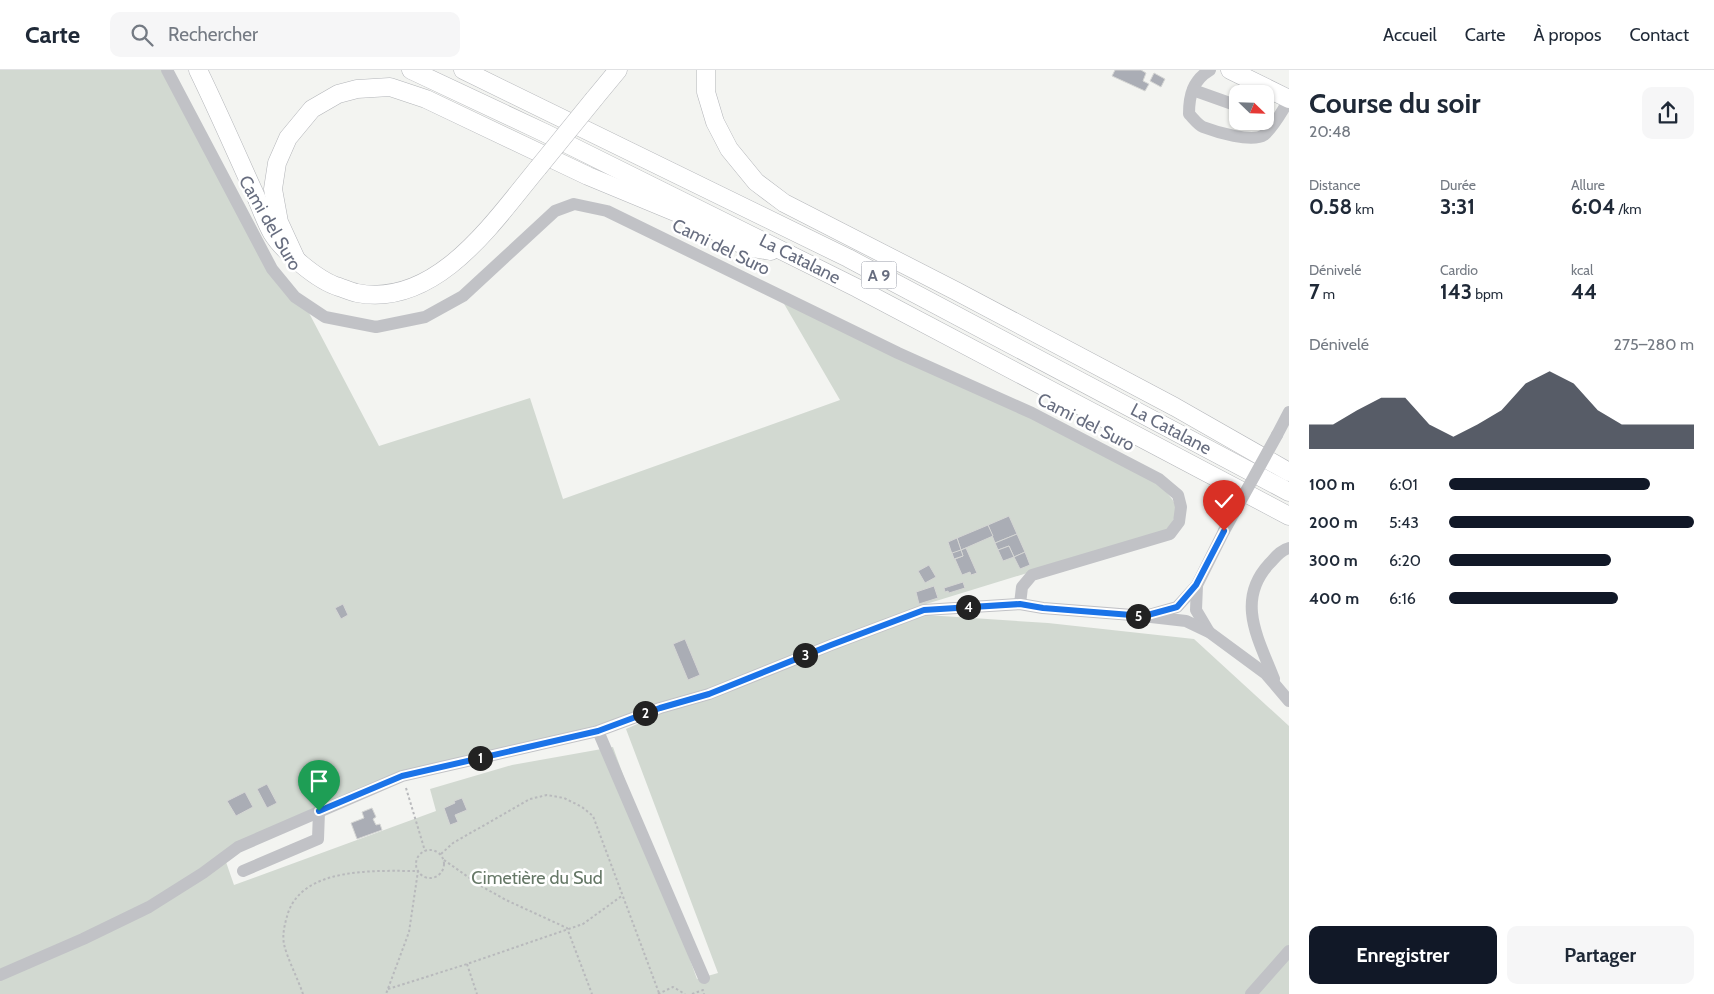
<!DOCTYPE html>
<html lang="fr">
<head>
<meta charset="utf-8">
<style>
	:root { --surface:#fff; --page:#f6f6f7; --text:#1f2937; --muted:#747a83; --line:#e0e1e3; --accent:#111827 }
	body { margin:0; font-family:Cabin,sans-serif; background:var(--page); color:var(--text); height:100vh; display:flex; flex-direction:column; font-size:19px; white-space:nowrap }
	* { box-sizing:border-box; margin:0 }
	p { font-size:16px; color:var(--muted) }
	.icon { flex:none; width:28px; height:28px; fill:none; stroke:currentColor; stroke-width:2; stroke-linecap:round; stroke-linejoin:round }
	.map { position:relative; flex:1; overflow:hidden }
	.drawer { display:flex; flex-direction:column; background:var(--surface); width:425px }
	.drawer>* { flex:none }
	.needle { width:32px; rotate:113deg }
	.controls { position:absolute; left:1229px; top:15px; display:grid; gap:10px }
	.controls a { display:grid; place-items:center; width:45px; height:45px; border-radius:10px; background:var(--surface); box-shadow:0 1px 4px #0004; font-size:25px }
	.pin { position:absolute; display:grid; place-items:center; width:42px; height:42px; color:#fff; margin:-51px -21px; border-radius:50% 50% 50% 0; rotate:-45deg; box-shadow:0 0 5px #0007 }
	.pin .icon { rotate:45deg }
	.km { position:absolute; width:25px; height:25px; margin:-12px; border-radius:50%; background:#222; color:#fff; font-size:14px; line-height:25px; text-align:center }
	.round { display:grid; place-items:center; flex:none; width:52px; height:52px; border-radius:10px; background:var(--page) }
	.headline { display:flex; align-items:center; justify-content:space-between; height:85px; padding:0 20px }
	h1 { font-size:28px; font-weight:700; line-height:38px }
	.stats { display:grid; grid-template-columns:repeat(3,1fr); gap:8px; height:85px; padding:5px 20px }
	.stats div { display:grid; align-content:center }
	.stats b { font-size:21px; font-weight:700 }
	.stats small { font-size:14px; font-weight:400 }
	.stats p { font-size:14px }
	.chart { height:140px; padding:10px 20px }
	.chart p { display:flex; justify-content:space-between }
	.chart svg { width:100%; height:90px; margin-top:5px; fill:var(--accent); opacity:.7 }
	.primary-button { display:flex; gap:10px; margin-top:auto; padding:10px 20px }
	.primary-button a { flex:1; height:58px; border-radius:10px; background:var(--accent); color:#fff; font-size:20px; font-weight:700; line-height:58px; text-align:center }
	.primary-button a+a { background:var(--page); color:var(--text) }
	ul { padding:0 20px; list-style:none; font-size:16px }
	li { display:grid; grid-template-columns:80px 60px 1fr; align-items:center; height:38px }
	li i { height:12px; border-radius:6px; background:var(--accent) }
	header { display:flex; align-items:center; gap:30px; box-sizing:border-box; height:70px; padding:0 25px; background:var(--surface); border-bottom:1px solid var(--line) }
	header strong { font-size:24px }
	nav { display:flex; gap:28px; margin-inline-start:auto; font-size:18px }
	.search { width:350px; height:45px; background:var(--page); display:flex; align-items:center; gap:12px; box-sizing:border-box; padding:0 18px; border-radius:10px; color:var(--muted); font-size:19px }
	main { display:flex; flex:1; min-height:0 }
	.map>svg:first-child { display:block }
</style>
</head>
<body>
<header>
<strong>Carte</strong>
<div class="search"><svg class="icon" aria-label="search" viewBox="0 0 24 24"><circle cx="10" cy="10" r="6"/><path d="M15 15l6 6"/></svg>Rechercher</div>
<nav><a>Accueil</a><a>Carte</a><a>À propos</a><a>Contact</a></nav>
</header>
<main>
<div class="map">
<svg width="1289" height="924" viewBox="0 0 1289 924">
	<rect width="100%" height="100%" fill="#f3f4f1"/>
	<g fill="#d2d9d1">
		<path d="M0 0H161L268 202 309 243 379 376 530 328 563 429 840 330 783 232 1030 347 1156 413C1174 429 1184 437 1167 460L923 535 707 619 596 656 401 701 200 799 147 833 81 865 0 900Z"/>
		<path d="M926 545 1048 553 1194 569 1289 656V924H0V911L226 792 234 815 436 741 430 719 512 695 613 677 697 909 718 903 626 659 662 643Z"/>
	</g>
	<g fill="#aaadb5" stroke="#d5d6d4">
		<path d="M1115 0H1141L1146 3 1143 11 1149 14 1145 21 1112 6Z"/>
		<path d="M1154 3 1165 9 1161 17 1150 11Z"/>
		<path d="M1009 446 1017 464 995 473 988 455Z"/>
		<path d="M988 455 993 466 961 480 957 468Z"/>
		<path d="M1017 464 1025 482 1014 487 1009 476 998 480 995 473Z"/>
		<path d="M957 468 961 480 952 484 948 472Z"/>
		<path d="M1009 476 1014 487 1003 491 998 480Z"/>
		<path d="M966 478 977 503 971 505 970 502 962 505 955 489 963 486 961 480Z"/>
		<path d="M961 480 963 486 954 489 952 483Z"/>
		<path d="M1025 482 1030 495 1020 499 1014 487Z"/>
		<path d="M929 495 936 507 925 513 918 501Z"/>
		<path d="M963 512 965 518 949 523 948 521 945 522 944 518Z"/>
		<path d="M934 516 938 528 919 534 916 522Z"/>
		<path d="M343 534 348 545 341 549 335 538Z"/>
		<path d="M685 569 700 605 688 610 673 574Z"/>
		<path d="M267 714 277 733 267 738 257 719Z"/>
		<path d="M245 722 253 737 236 746 227 731Z"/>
		<path d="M462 728 467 740 455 745 458 752 450 755 444 738 455 733 454 731Z"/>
		<path d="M372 738 376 747 373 749 376 755 380 754 382 760 357 769 351 753 364 748 362 742Z"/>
	</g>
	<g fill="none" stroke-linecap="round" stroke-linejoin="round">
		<g stroke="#b3b5b9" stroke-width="19">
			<g id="highway">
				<path d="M198 0C217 39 234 78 252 118 259 132 264 149 272 163 283 181 318 211 339 217 345 219 351 222 357 223 437 238 494 151 538 98"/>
				<path d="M411 0 545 63 857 218 1289 446"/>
				<path d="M463 0 848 188 1289 422"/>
				<path d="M706 0V22L715 52 729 79 756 112 784 133 956 221 1175 337 1289 402"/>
				<path d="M1230 0 1289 29"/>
				<path d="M594 29 618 0"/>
				<path d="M296 189 279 152 273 119 277 93 288 68 312 39 338 24 357 19 390 17 426 29 588 106 687 147 747 177 771 181"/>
			</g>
		</g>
		<g stroke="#b8b9bc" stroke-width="2" stroke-dasharray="2.5 2.5" stroke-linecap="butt">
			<path d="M406 718 425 781"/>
			<circle cx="430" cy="794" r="14"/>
			<path d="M441 784 453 773 530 729 547 725 564 728 582 737 593 746 659 923"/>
			<path d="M444 790 481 816 506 830 567 858 592 924"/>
			<path d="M467 894 477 924"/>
			<path d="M388 919 467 894 583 854 623 825"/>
			<path d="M303 924C298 909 287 888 284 874 282 864 285 853 288 843 304 796 377 801 418 801L409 862 386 924"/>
			<path d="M658 924 673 917 685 924"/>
			<path d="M692 924 703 920 704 924"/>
		</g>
		<g stroke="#c1c2c6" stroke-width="12">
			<path d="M167 0 272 199 295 227 325 247 376 257 425 247 463 226 555 141 574 134 607 141 898 283 1032 343 1159 409 1178 425 1181 437 1179 452 1170 464 1032 505 1022 517 1020 534"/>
			<path d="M1210 0C1193 10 1189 25 1189 44 1193 48 1198 55 1203 57 1216 62 1252 73 1264 65 1274 57 1282 41 1289 30"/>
			<path d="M1193 20 1238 36"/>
			<path d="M1277 365 1289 342"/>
			<path d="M1197 515 1196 540 1209 562"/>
			<path d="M1151 547 1186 551 1209 562 1266 604 1289 631"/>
			<path d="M1274 609C1259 570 1235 531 1269 494 1275 488 1280 480 1289 478"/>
			<path d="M598 661 704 908"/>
			<path d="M243 801 318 769 319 741"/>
			<path d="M0 905 83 869 149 837 203 803 238 777 402 706 598 661 660 638 709 624 831 575 924 540 1020 534 1043 538 1145 546 1177 537 1197 515 1224 461"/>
			<path d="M1251 924 1289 881"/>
		</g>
		<use href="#highway" stroke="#fff" stroke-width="18"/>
		<g stroke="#b3b5b9" stroke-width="19" stroke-linecap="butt">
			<path id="highway-bridge" d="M538 98 594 29"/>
		</g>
		<path stroke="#c1c2c6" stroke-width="12" d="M1224 461 1277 365"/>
		<use href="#highway-bridge" stroke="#fff" stroke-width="18"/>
	</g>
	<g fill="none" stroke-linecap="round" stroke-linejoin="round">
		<g stroke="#fff" stroke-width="10">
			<path id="route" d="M319 741 402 706 598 661 660 638 709 624 831 575 924 540 1020 534 1043 538 1144 546 1177 537 1196 515 1224 461"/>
		</g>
		<use href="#route" stroke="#1a73e8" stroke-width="6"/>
	</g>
	<g text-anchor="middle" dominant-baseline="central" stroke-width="5" stroke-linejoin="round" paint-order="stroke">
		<rect fill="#fff" stroke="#9599a5" stroke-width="1" x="861.5" y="191.5" width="35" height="27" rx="4"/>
		<g font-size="16" font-weight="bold" fill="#676d7f">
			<text x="879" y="205">A 9</text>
		</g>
		<g font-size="18" fill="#676d7f" stroke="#fff">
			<text transform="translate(270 153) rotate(60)">Cami del Suro</text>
			<text transform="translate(721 177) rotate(26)">Cami del Suro</text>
			<text transform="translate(800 189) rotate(27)">La Catalane</text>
			<text transform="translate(1086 352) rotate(27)">Cami del Suro</text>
			<text transform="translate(1171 359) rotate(28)">La Catalane</text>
		</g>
		<g font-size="18" fill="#657766" stroke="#fff">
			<text x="537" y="808">Cimetière du Sud</text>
		</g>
	</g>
</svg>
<div class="controls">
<a><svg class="needle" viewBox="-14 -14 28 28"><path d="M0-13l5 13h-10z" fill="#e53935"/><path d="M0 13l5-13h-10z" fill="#747a83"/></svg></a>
</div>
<div class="pin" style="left:319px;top:741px;background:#1e9e55"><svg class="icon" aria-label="arrive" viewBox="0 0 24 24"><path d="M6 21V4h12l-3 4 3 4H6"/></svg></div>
<div class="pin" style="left:1224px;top:461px;background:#d93025"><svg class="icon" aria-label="check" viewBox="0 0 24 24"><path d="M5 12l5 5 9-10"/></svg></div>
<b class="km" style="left:480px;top:688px">1</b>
<b class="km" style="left:645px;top:643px">2</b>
<b class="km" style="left:805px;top:585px">3</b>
<b class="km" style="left:968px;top:537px">4</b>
<b class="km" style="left:1138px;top:546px">5</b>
</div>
<section class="drawer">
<div class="headline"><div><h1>Course du soir</h1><p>20:48</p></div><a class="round"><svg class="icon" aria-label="share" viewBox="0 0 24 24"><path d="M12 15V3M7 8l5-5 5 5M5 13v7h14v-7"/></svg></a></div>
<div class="stats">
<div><p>Distance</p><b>0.58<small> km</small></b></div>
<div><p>Durée</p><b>3:31</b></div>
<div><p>Allure</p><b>6:04<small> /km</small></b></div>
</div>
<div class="stats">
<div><p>Dénivelé</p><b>7<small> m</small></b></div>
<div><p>Cardio</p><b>143<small> bpm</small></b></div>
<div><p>kcal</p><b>44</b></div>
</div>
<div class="chart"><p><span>Dénivelé</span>275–280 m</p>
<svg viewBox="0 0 160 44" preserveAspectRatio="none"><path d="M0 44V32L10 32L20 25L30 19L40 19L50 32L60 38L70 32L80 25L90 12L100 6L110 12L120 25L130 32L140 32L150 32L160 32V44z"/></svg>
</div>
<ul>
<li><b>100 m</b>6:01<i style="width:82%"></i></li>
<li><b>200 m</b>5:43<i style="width:100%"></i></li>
<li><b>300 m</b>6:20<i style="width:66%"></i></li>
<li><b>400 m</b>6:16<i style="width:69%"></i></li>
</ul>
<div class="primary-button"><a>Enregistrer</a><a>Partager</a></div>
</section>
</main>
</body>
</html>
